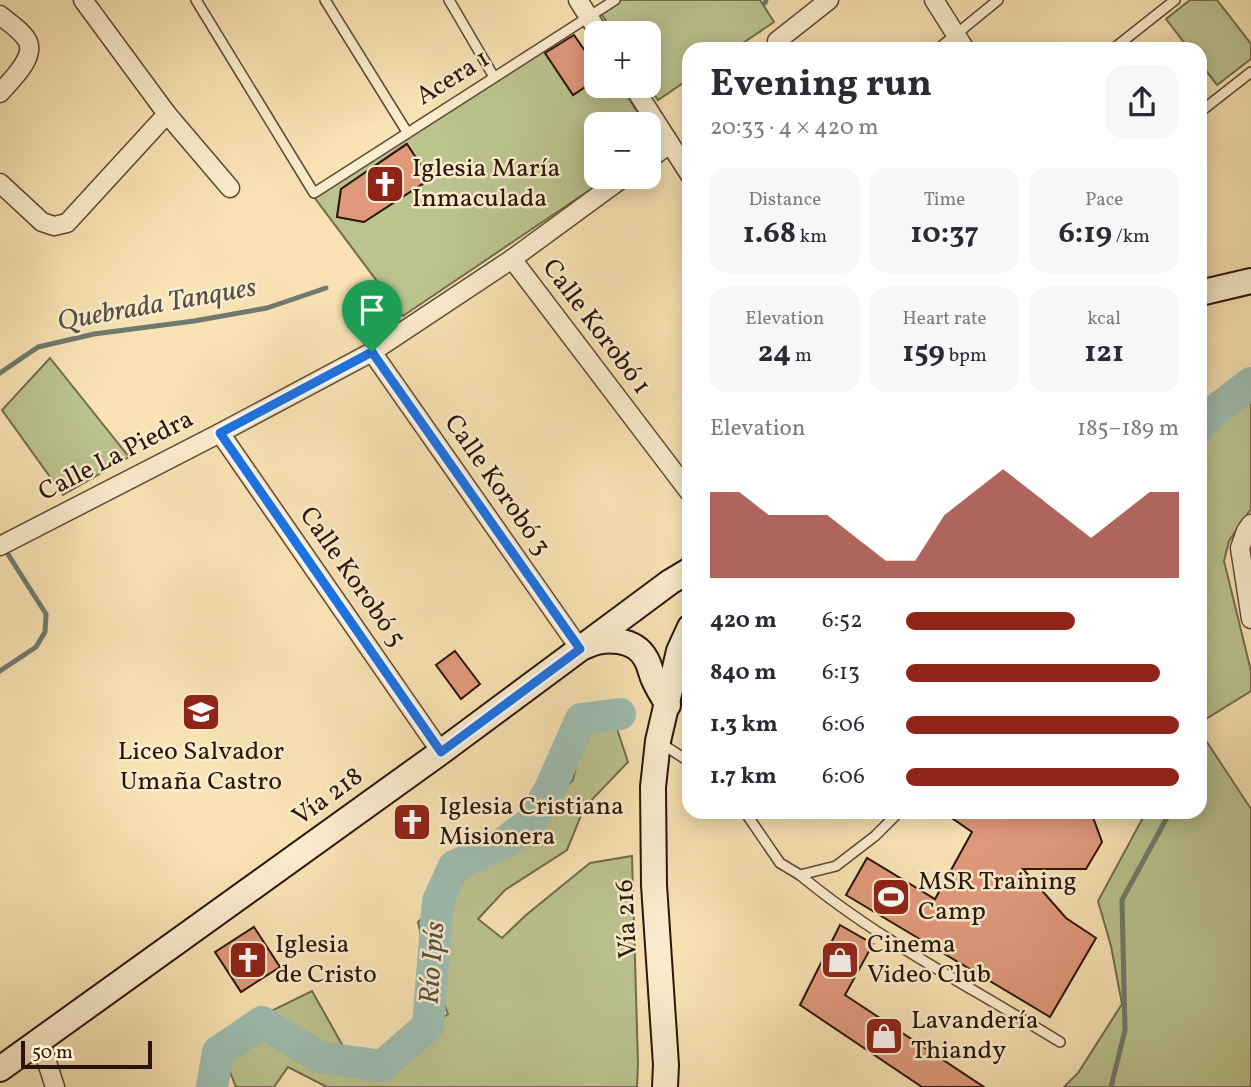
<!DOCTYPE html>
<html lang="en">
<head>
<meta charset="utf-8">
<style>
	:root { --surface:#fff; --page:#f7f7f7; --text:#2b2b33; --muted:#7c7c81; --accent:#8f2418 }
	body { margin:0; font-family:Vollkorn,serif; background:var(--page); color:var(--text); height:100vh; display:flex; flex-direction:column; font-size:26px; white-space:nowrap }
	* { box-sizing:border-box; margin:0 }
	p { font-size:23px; color:var(--muted) }
	.icon { flex:none; width:38px; height:38px; fill:none; stroke:currentColor; stroke-width:2; stroke-linecap:round; stroke-linejoin:round }
	.map { position:relative; flex:1; overflow:hidden }
	.sheet { position:absolute; left:682px; top:42px; width:525px; height:777px; display:flex; flex-direction:column; background:var(--surface); border-radius:21px; box-shadow:0 4px 18px #0003 }
	.sheet>* { flex:none }
	.buttons { position:absolute; left:584px; top:21px; display:grid; gap:14px }
	.buttons a { display:grid; place-items:center; width:77px; height:77px; border-radius:14px; background:var(--surface); box-shadow:0 4px 18px #0003; font-size:35px }
	.scale { position:absolute; left:21px; bottom:18px; width:131px; box-sizing:border-box; padding-left:7px; border:4px solid #291509; border-top:0; font-size:19px; line-height:24px; white-space:nowrap; color:#291509; -webkit-text-stroke:5px #fbedce; paint-order:stroke }
	.pin { position:absolute; display:grid; place-items:center; width:60px; height:60px; color:#fff; margin:-72px -30px; border-radius:50% 50% 50% 0; rotate:-45deg; box-shadow:0 0 7px #0007 }
	.pin .icon { rotate:45deg }
	.round { display:grid; place-items:center; flex:none; width:74px; height:74px; border-radius:21px; background:var(--page) }
	.overview { display:flex; align-items:center; justify-content:space-between; height:119px; padding:0 28px }
	h1 { font-size:38px; font-weight:700; line-height:52px }
	.figures { display:grid; grid-template-columns:repeat(3,1fr); gap:10px; height:119px; padding:7px 28px }
	.figures div { display:grid; align-content:center; border-radius:18px; background:var(--page); text-align:center }
	.figures b { font-size:30px; font-weight:700 }
	.figures small { font-size:19px; font-weight:400 }
	.figures p { font-size:19px }
	.chart { height:196px; padding:14px 28px }
	.chart p { display:flex; justify-content:space-between }
	.chart svg { width:100%; height:126px; margin-top:7px; fill:var(--accent); opacity:.7 }
	ul { padding:0 28px; list-style:none; font-size:23px }
	li { display:grid; grid-template-columns:112px 84px 1fr; align-items:center; height:52px }
	li i { height:18px; border-radius:9px; background:var(--accent) }
	.map>svg:first-child { display:block }
</style>
</head>
<body>
<div class="map">
<svg width="1251" height="1087" viewBox="0 0 1251 1087">
	<rect width="100%" height="100%" fill="#f9e3b4"/>
	<filter id="stains"><feTurbulence type="fractalNoise" baseFrequency=".00286" numOctaves="4"/><feColorMatrix values="0 0 0 0 .2 0 0 0 0 .09 0 0 0 0 .02 0 0 0 .5 -.17"/></filter>
	<radialGradient id="worn" r=".72"><stop offset=".6" stop-color="#630" stop-opacity="0"/><stop offset="1" stop-color="#630" stop-opacity=".3"/></radialGradient>
	<g fill="#bbc48f" stroke="#726c4c" stroke-width="2" fill-rule="evenodd">
		<path d="M619 0H760L774 22 734 49H690L689 79 658 100 648 86H649V33H614L600 12Z"/>
		<path d="M1190 0H1217L1251 44V59L1217 85 1201 64 1200 49H1189L1166 19Z"/>
		<path d="M544 51 573 95 597 79V86H621L645 124H597V177H609L403 316 314 197ZM406 144 430 179 364 222 337 217 341 189Z"/>
		<path d="M50 358 129 457 63 495 2 410Z"/>
		<path d="M1251 377V509L1229 541 1224 561 1251 671V691L1201 722 1200 549 1205 534 1200 510 1201 414Z"/>
		<path d="M616 726 628 762 584 808 567 850 505 890 478 919 502 938 526 915 590 863 632 856 638 1064 637 1087H327L288 1067 274 1087H236L228 1067 249 1027 273 1010 312 991 348 1055 392 1049 448 1014 426 957 418 922 502 844 530 823 573 780 584 729Z"/>
		<path d="M1201 733 1251 809V1087H1064L1078 1073 1122 1004 1111 946 1098 901 1146 812H1200Z"/>
	</g>
	<g fill="none" stroke-linecap="round" stroke-linejoin="round">
		<g stroke="#6f7a6e" stroke-width="5">
			<path d="M765 3 766 0"/>
			<path d="M0 373 38 347 94 334 194 321 267 308 326 288"/>
			<path d="M0 671 36 647 45 632 46 614 4 548"/>
			<path d="M1111 1087 1125 1030 1122 900 1170 812"/>
		</g>
		<g stroke="#9ebeb2" stroke-width="32">
			<path d="M1200 426 1216 410 1251 383"/>
			<path d="M212 1087 218 1052 262 1022 319 1057 382 1066 428 1026 438 901 454 866 502 844 530 823 550 789 581 719 620 714"/>
		</g>
	</g>
	<g fill="#e1997c" stroke="#291509" stroke-width="2">
		<path d="M574 35 597 68V79L573 95 545 53Z"/>
		<path d="M407 144 430 179 364 222 337 217 341 189Z"/>
		<path d="M455 651 480 684 461 699 436 665Z"/>
		<path d="M943 812H1091L1102 842 1086 869H1023L1066 918 1096 938 1050 1017 846 895 867 858 935 899 972 832Z"/>
		<path d="M840 925 873 944 845 995 984 1087H922L800 1005Z"/>
		<path d="M254 927 280 967 241 992 215 952Z"/>
	</g>
	<g fill="none" stroke-linecap="round" stroke-linejoin="round">
		<g stroke="#5d4834" stroke-width="12">
			<g id="lane">
				<path d="M196 0 314 193 615 0"/>
				<path d="M325 0 407 132"/>
				<path d="M449 0 494 77"/>
				<path d="M938 49 998 0"/>
				<path d="M1113 49 1175 0"/>
				<path d="M1200 112 1251 72"/>
				<path d="M662 744 690 762"/>
				<path d="M745 812 780 863 800 875 836 866 875 836 899 812"/>
				<path d="M800 875C878 940 973 988 1060 1042"/>
			</g>
		</g>
		<g stroke="#5d4834" stroke-width="21">
			<g id="street">
				<path d="M83 0 167 114 230 188"/>
				<path d="M578 0 599 33"/>
				<path d="M934 0 965 49"/>
				<path d="M0 15C9 23 23 31 28 42 35 59 10 81 0 93"/>
				<path d="M777 41 829 0"/>
				<path d="M633 86 690 175"/>
				<path d="M649 159 670 144"/>
				<path d="M0 183 42 222 54 226 67 223 167 114"/>
				<path d="M512 259 690 493"/>
				<path d="M372 352 580 649"/>
				<path d="M220 433 441 752"/>
				<path d="M1251 524 1246 531 1240 548 1251 619"/>
				<path d="M0 546 220 433 372 352 512 259 624 177"/>
				<path d="M40 1041 55 1087"/>
			</g>
		</g>
		<g stroke="#291509" stroke-width="28">
			<g id="secondary">
				<path d="M1200 293 1251 281"/>
				<path d="M586 646C605 637 635 638 646 659 650 666 651 674 654 680 658 689 663 697 668 705"/>
				<path d="M0 1069 441 752 670 582 690 570"/>
				<path d="M665 1087 666 1065 654 885 653 787 658 741 679 651 690 627"/>
			</g>
		</g>
		<use href="#lane" stroke="#fbedce" stroke-width="9"/>
		<use href="#street" stroke="#fbedce" stroke-width="18"/>
		<use href="#secondary" stroke="#fbedce" stroke-width="24"/>
	</g>
	<g fill="none" stroke-linecap="round" stroke-linejoin="round">
		<g stroke="#fff" stroke-width="14">
			<path id="route" d="M372 352 580 649 441 752 220 433Z"/>
		</g>
		<use href="#route" stroke="#1a73e8" stroke-width="9"/>
	</g>
	<defs>
		<g id="church-square" transform="scale(2.0125)"><rect x="-9" y="-9" width="18" height="18" rx="4" fill="#8f2418" stroke="#fbedce"/><path d="M-1.2-6h2.4v3.5h3.3v2.4h-3.3V6h-2.4V-.1h-3.3v-2.4h3.3Z" fill="#fff"/></g>
		<g id="school-square" transform="scale(2.0125)"><rect x="-9" y="-9" width="18" height="18" rx="4" fill="#8f2418" stroke="#fbedce"/><path d="M0-5L7-2L0 1L-7-2ZM-4 1L0 2.5L4 1V4Q0 6-4 4Z" fill="#fff"/></g>
		<g id="stadium-square" transform="scale(2.0125)"><rect x="-9" y="-9" width="18" height="18" rx="4" fill="#8f2418" stroke="#fbedce"/><path d="M0-5a6.5 5 0 1 0 0 10a6.5 5 0 1 0 0-10ZM-3.5-1.8h7v3.6h-7Z" fill="#fff"/></g>
		<g id="shop-square" transform="scale(2.0125)"><rect x="-9" y="-9" width="18" height="18" rx="4" fill="#8f2418" stroke="#fbedce"/><path d="M-5-2.5h2.3a2.7 3.5 0 0 1 5.4 0H5L5.5 6h-11ZM-1.5-2.5h3a1.5 2.3 0 0 0-3 0Z" fill="#fff"/></g>
	</defs>
	<g fill-rule="evenodd">
		<use href="#church-square" x="385" y="184"/>
		<use href="#school-square" x="201" y="712"/>
		<use href="#church-square" x="412" y="822"/>
		<use href="#stadium-square" x="891" y="897"/>
		<use href="#church-square" x="248" y="960"/>
		<use href="#shop-square" x="840" y="960"/>
		<use href="#shop-square" x="884" y="1036"/>
	</g>
	<g text-anchor="middle" dominant-baseline="central" stroke-width="5" stroke-linejoin="round" paint-order="stroke">
		<g font-size="26" fill="#291509" stroke="#fbedce">
			<text transform="translate(453 78) rotate(-32)">Acera 1</text>
			<text transform="translate(596 327) rotate(53)">Calle Korobó 1</text>
			<text transform="translate(116 456) rotate(-27)">Calle La Piedra</text>
			<text transform="translate(497 485) rotate(55)">Calle Korobó 3</text>
			<text transform="translate(352 577) rotate(55)">Calle Korobó 5</text>
			<text transform="translate(328 797) rotate(-36)">Vía 218</text>
			<text transform="translate(627 919) rotate(-93)">Vía 216</text>
		</g>
		<g font-size="26" fill="#291509" stroke="#fbedce" text-anchor="start">
			<text x="412" y="169">Iglesia María<tspan x="412" dy="30">Inmaculada</tspan></text>
			<text x="201" y="752" text-anchor="middle">Liceo Salvador<tspan x="201" dy="30">Umaña Castro</tspan></text>
			<text x="439" y="807">Iglesia Cristiana<tspan x="439" dy="30">Misionera</tspan></text>
			<text x="918" y="882">MSR Training<tspan x="918" dy="30">Camp</tspan></text>
			<text x="275" y="945">Iglesia<tspan x="275" dy="30">de Cristo</tspan></text>
			<text x="867" y="945">Cinema<tspan x="867" dy="30">Video Club</tspan></text>
			<text x="911" y="1021">Lavandería<tspan x="911" dy="30">Thiandy</tspan></text>
		</g>
		<g font-size="28" font-style="italic" fill="#525044" stroke="#fbedce">
			<text transform="translate(157 305) rotate(-10)">Quebrada Tanques</text>
			<text transform="translate(433 963) rotate(-86)">Río Ipís</text>
		</g>
	</g>
	<rect width="100%" height="100%" filter="url(#stains)"/>
	<rect width="100%" height="100%" fill="url(#worn)"/>
</svg>
<div class="buttons">
<a>+</a>
<a>−</a>
</div>
<div class="scale">50 m</div>
<div class="pin" style="left:372px;top:352px;background:#1e9e55"><svg class="icon" aria-label="arrive" viewBox="0 0 24 24"><path d="M6 21V4h12l-3 4 3 4H6"/></svg></div>
<section class="sheet">
<div class="overview"><div><h1>Evening run</h1><p>20:33 · 4 × 420 m</p></div><a class="round"><svg class="icon" aria-label="share" viewBox="0 0 24 24"><path d="M12 15V3M7 8l5-5 5 5M5 13v7h14v-7"/></svg></a></div>
<div class="figures">
<div><p>Distance</p><b>1.68<small> km</small></b></div>
<div><p>Time</p><b>10:37</b></div>
<div><p>Pace</p><b>6:19<small> /km</small></b></div>
</div>
<div class="figures">
<div><p>Elevation</p><b>24<small> m</small></b></div>
<div><p>Heart rate</p><b>159<small> bpm</small></b></div>
<div><p>kcal</p><b>121</b></div>
</div>
<div class="chart"><p><span>Elevation</span>185–189 m</p>
<svg viewBox="0 0 160 44" preserveAspectRatio="none"><path d="M0 44V14L10 14L20 22L30 22L40 22L50 30L60 38L70 38L80 22L90 14L100 6L110 14L120 22L130 30L140 22L150 14L160 14V44z"/></svg>
</div>
<ul>
<li><b>420 m</b>6:52<i style="width:62%"></i></li>
<li><b>840 m</b>6:13<i style="width:93%"></i></li>
<li><b>1.3 km</b>6:06<i style="width:100%"></i></li>
<li><b>1.7 km</b>6:06<i style="width:100%"></i></li>
</ul>
</section>
</div>
</body>
</html>
